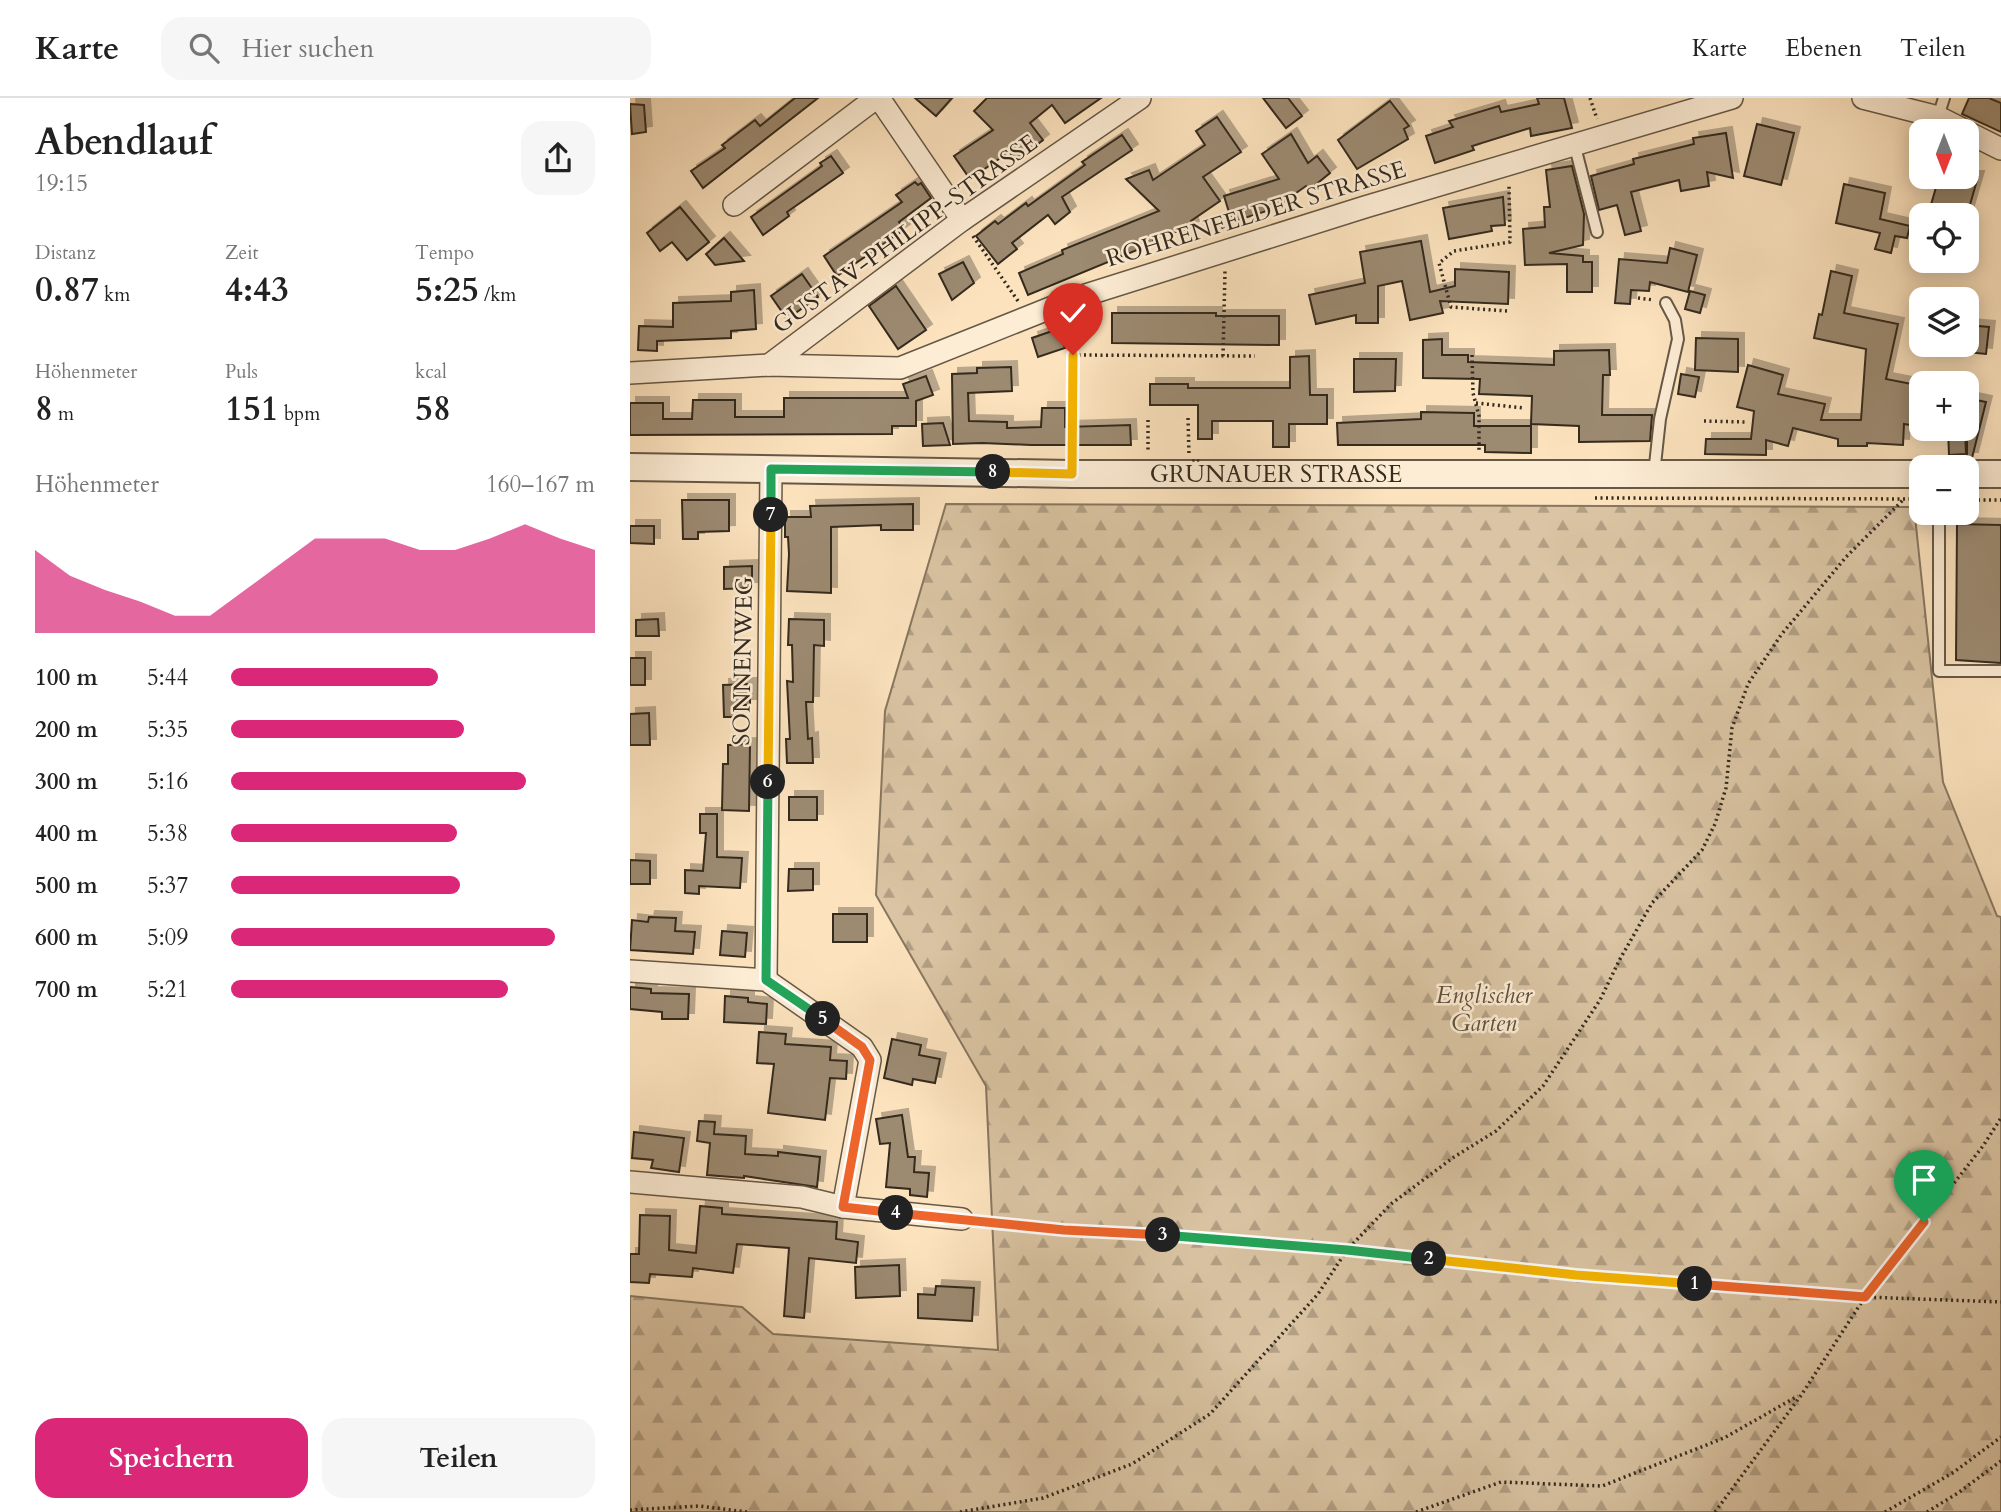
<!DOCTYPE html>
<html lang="de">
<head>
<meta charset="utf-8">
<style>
	:root { --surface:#fff; --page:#f6f6f6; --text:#222; --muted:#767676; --line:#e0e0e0; --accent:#db2777 }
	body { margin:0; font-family:Cardo,serif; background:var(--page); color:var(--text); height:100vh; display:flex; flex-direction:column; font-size:26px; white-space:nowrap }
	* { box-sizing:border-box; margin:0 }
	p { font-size:23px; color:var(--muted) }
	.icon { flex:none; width:38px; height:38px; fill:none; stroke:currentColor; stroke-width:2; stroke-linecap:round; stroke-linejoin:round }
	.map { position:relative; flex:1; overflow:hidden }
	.side { display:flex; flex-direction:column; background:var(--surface); width:630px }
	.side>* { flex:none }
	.needle { width:46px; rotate:180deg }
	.fabs { position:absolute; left:1279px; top:21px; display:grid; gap:14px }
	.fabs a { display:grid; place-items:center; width:70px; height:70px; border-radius:14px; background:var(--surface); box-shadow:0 4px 18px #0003; font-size:35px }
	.pin { position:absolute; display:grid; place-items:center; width:60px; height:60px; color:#fff; margin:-72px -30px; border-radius:50% 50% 50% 0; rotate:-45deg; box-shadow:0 0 7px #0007 }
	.pin .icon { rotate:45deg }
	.km { position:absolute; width:35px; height:35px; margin:-18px; border-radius:50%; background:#222; color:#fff; font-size:19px; line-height:35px; text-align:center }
	.round { display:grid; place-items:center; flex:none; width:74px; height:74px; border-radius:21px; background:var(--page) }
	.headline { display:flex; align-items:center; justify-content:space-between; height:119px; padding:0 35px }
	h1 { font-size:38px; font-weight:700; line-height:52px }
	.metrics { display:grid; grid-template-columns:repeat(3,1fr); gap:10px; height:119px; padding:7px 35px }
	.metrics div { display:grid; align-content:center }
	.metrics b { font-size:35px; font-weight:700 }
	.metrics small { font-size:19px; font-weight:400 }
	.metrics p { font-size:19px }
	.chart { height:196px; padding:14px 35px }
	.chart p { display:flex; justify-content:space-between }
	.chart svg { width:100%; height:126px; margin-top:7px; fill:var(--accent); opacity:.7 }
	.action { display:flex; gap:14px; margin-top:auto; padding:14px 35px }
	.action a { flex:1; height:80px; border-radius:21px; background:var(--accent); color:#fff; font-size:28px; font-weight:700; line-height:80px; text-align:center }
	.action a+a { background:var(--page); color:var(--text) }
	ul { padding:0 35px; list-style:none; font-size:23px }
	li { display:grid; grid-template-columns:112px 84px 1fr; align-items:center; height:52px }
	li i { height:18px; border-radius:9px; background:var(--accent) }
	header { display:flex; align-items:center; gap:42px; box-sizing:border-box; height:98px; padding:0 35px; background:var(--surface); border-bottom:2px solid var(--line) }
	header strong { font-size:33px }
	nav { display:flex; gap:38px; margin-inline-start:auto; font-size:24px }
	.search { width:490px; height:63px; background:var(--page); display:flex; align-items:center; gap:18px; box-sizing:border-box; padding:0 24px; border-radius:21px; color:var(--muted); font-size:26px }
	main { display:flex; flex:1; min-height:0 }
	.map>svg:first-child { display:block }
</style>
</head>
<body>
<header>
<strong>Karte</strong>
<div class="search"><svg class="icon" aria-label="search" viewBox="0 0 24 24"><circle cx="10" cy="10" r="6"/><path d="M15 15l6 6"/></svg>Hier suchen</div>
<nav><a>Karte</a><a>Ebenen</a><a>Teilen</a></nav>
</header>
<main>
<section class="side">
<div class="headline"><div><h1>Abendlauf</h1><p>19:15</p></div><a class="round"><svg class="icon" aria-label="share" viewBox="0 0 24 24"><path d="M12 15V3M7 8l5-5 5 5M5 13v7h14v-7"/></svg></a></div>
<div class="metrics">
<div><p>Distanz</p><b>0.87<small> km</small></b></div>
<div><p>Zeit</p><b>4:43</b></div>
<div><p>Tempo</p><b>5:25<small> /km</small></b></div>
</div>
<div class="metrics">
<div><p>Höhenmeter</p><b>8<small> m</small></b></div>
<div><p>Puls</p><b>151<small> bpm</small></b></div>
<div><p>kcal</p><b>58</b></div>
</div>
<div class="chart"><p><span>Höhenmeter</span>160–167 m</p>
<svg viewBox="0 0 160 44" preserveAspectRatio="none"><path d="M0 44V15L10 24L20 29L30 33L40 38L50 38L60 29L70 20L80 11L90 11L100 11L110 15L120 15L130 11L140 6L150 11L160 15V44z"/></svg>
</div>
<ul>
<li><b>100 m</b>5:44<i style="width:57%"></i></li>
<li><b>200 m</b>5:35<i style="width:64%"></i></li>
<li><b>300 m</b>5:16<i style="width:81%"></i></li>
<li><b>400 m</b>5:38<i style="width:62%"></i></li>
<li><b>500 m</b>5:37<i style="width:63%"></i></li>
<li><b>600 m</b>5:09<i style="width:89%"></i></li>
<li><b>700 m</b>5:21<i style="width:76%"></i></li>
</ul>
<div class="action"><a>Speichern</a><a>Teilen</a></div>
</section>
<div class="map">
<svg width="1371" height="1414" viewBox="0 0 1371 1414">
	<defs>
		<pattern id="forest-firs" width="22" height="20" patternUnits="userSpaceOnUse" patternTransform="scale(1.75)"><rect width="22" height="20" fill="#dac4a3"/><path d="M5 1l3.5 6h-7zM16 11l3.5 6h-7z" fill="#b29f84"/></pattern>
		<filter id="shadow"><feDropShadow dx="6" dy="-6" stdDeviation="0" flood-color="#0004"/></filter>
	</defs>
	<rect width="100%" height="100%" fill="#fce3be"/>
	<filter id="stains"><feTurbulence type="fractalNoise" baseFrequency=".00286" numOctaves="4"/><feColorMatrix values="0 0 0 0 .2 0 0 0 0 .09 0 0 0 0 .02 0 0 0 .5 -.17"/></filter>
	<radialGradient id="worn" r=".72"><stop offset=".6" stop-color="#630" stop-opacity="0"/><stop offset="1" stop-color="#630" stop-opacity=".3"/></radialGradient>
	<path fill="url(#forest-firs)" stroke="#877760" stroke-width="2" d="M316 406 1284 409 1313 684 1367 818 1371 819V1414H0V1198L112 1209 143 1236 368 1252 356 988 246 797 255 613Z"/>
	<g fill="#9c8a71" stroke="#342a1e" stroke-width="2" filter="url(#shadow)">
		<path d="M165 0H188L73 90 61 73 95 50 92 47 125 22 130 28Z"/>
		<path d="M285 0H322L306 18Z"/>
		<path d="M357 0H471L435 25 422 7 400 25 413 42 386 63 379 54 340 81 324 58 363 32 344 13Z"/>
		<path d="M633 0H658L672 18 656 30Z"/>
		<path d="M907 0H934L942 30 901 38 900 30 842 48 844 52 805 65 796 38 823 29 819 23 869 8 871 14 909 6Z"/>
		<path d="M1339 0H1359L1371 5V34L1332 16Z"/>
		<path d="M760 3 779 28 774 31 778 41 727 71 708 42Z"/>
		<path d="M0 6 14 7 16 34 2 36Z"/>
		<path d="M587 19 611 54 573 79 590 103 561 123 563 129 522 140 524 145 398 197 389 175 433 156 432 152 529 113 496 81 519 72 523 82 538 72 575 47 566 33Z"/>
		<path d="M1127 26 1164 35 1151 87 1114 78Z"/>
		<path d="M1096 35 1103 80 1077 74 1079 88 1051 93 1049 82 1001 94 1011 133 995 137 987 107 969 112 961 78 1004 66 1003 61 1064 46 1063 40Z"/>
		<path d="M661 36 678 65 687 58 700 75 679 92 676 88 643 111 602 124 594 98 649 81 632 56Z"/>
		<path d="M492 37 502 52 432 99 440 114 425 126 418 117 382 145 387 151 368 166 346 138 365 123 368 126 396 105 398 108 455 67 452 64Z"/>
		<path d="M201 58 213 75 157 114 159 118 133 137 121 119 192 68 190 65Z"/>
		<path d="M942 68 954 116 953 147 919 155 953 158V164H962V194H937V166L895 167 893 131 915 129 914 109H920L916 72Z"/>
		<path d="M1309 79H1348L1337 117H1298Z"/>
		<path d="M285 84 288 87 291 85 301 100 269 124 274 132 207 178 194 158 272 104 266 97Z"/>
		<path d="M1214 86 1255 95 1250 121 1280 128 1277 140 1265 138 1261 155 1245 151 1250 135 1206 125Z"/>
		<path d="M873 99 875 127 861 128 862 133 819 141 813 110Z"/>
		<path d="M50 109 79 144 57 162 42 144 30 153 17 135Z"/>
		<path d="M94 140 114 163 85 167 76 156Z"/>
		<path d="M791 143 800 194 825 188V171L879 174 878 206 810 203 813 215 780 222 772 183 748 188V225H726V217L686 226 679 197 735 185 730 154Z"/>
		<path d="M1040 150 1067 157 1058 194 1020 184 1019 193 1001 192 1000 206 985 205 989 161 1037 165Z"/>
		<path d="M333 164 344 185 322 202 309 176Z"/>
		<path d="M1201 173 1222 178 1214 215 1268 226 1256 281 1292 288V329L1274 326 1273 347 1237 345V348H1208V341L1163 330 1158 348 1136 342V357L1075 356 1076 341H1121L1124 313 1107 309 1118 267 1153 277 1148 296 1195 306 1191 322H1231L1236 251 1184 240 1189 216 1192 217Z"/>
		<path d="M172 176 188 199 157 221 141 198Z"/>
		<path d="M266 188 296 232 268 251 239 208Z"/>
		<path d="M124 192 126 231 101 233V240L27 243V253L8 252 9 228 43 229V205L101 203V194Z"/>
		<path d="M1060 193 1075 197 1070 215 1055 211Z"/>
		<path d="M482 215H586V218H649V247L482 245Z"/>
		<path d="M1337 227 1359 229 1356 256 1337 254Z"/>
		<path d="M428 231 435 250 408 259 402 240Z"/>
		<path d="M1066 240 1108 241V274L1065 272Z"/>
		<path d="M812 241V257H838V264L924 267V253L979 252 980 277H973L972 317H1022L1020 343 949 344V328L901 326 902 298 849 296 850 281 793 280V242Z"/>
		<path d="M679 258 680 297H697V326H659V349H643V323H582V341H568V307H520V286H558V290H660V259Z"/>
		<path d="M724 261H766L765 293 724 294Z"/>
		<path d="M381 269 382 293 338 295 339 323 377 324V330L411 329 412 310H435V329L500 327 501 347H401L352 345 323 346 322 276 347 275V270Z"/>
		<path d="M1051 276 1069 279 1065 299 1048 296Z"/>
		<path d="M296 278 303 297 286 303V328H262V336L0 337V305H33V321H62L63 302H105V319H154V300H278L273 286Z"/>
		<path d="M1337 300 1356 304 1342 360H1337Z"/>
		<path d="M791 314 844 315V328H901V355L855 354V347H708L707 325 791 321Z"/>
		<path d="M313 325 320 347 293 348 292 326Z"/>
		<path d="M1318 331H1335L1336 356 1319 357Z"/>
		<path d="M52 402H99V433L68 434V441H53Z"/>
		<path d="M283 406V432H251V427L201 429V495L157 493 159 456 158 439H155V419H181L180 408Z"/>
		<path d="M1327 426 1371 427V565L1326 562Z"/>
		<path d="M0 428H24V446L0 445Z"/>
		<path d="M122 468V490L94 491V469Z"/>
		<path d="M28 521 29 538H6V522Z"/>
		<path d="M159 521 194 522V548L184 547 183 604H176L178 641 182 640 183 665H157L156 641H160L157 583 163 584 162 547H158Z"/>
		<rect x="0" y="560" width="15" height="27"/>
		<path d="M120 586V607H111V619H94L93 587Z"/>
		<path d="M19 615 20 647H0V616Z"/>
		<path d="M120 646 119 713 92 712 93 666H98V647Z"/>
		<rect x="159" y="699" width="28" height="23"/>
		<path d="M70 716H87V759L112 760 110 790 69 788V796L55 795V772L73 773 76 735H70Z"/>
		<path d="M0 762 20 763V786H0Z"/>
		<path d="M159 771H183V792L158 793Z"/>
		<rect x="203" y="816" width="34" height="28"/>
		<path d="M19 819 46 820 45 833 65 834 63 856 0 852 2 822 18 824Z"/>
		<path d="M92 833 117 835 115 859 90 857Z"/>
		<path d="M0 889 21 891V895L59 896 58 921H32V914L0 911Z"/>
		<path d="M95 898 118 900V904L137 906 136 926 94 924Z"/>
		<path d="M129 934 156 936 155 946 201 949 200 962 217 963 216 981 200 980 195 1022 138 1015 144 966 127 965Z"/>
		<path d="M262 941 291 947 289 957 310 961 305 985 283 981 282 987 254 980Z"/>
		<path d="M272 1017 278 1059H285L284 1074 299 1075 297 1099 280 1097V1091L256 1089 260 1045 250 1046 246 1021Z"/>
		<path d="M69 1023 85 1024 84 1036 116 1038 115 1056 148 1058V1054L190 1059 187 1089 114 1078V1080L77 1077 80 1045 67 1043Z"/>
		<path d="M4 1034 54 1040 49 1074 21 1070 23 1062 2 1060Z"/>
		<path d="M70 1108 92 1110V1116L207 1124 206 1141 228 1144 226 1165 179 1160 174 1220 154 1218 159 1150 107 1146 103 1175 63 1170 62 1179 20 1176 19 1185 0 1184V1156H9L10 1117 40 1118 39 1152 66 1155Z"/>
		<path d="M269 1167 270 1198 226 1200 225 1169Z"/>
		<path d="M306 1188 344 1190 342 1223 288 1220V1196L305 1197Z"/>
	</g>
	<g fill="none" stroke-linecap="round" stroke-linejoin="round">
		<g stroke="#665846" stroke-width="14">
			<g id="service">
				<path d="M1308 19 1314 0"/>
				<path d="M944 45 967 134"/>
				<path d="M1024 376 1030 321 1048 241 1045 222 1036 205"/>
				<path d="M1309 415V573H1371"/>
			</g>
		</g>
		<g stroke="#665846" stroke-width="24">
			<g id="minor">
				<path d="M249 0 332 122"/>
				<path d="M1233 0 1308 19 1336 33"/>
				<path d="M1337 34 1371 51"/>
				<path d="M104 107 246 0"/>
				<path d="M139 267 332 122 510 0"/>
				<path d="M0 275 139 267 270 270 443 201 735 109 1102 0"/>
				<path d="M0 873 136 882 232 949 240 962 213 1109"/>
				<path d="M136 882 141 371"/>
				<path d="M0 1084 172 1099 213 1109 332 1121"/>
			</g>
		</g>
		<g stroke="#665846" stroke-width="30">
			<g id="tertiary">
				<path id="s1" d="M0 369 442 376H1292"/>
				<path d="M1337 376H1371"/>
			</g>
		</g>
		<g stroke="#342a1e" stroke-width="3.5" stroke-dasharray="2 3.5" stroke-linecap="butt">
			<path d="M960 0 967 21"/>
			<path d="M587 119 595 133"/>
			<path d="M343 138 388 203"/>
			<path d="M1008 200 1024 202"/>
			<path d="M877 213 821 209 809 165 824 153 880 144 879 87"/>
			<path d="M443 257 625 258"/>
			<path d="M842 257 843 295 849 318V355"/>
			<path d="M593 258 595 173"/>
			<path d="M846 305 894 310"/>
			<path d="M558 320 559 357"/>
			<path d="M518 322V355"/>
			<path d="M1074 323 1116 324"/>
			<path d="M442 356 444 221"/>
			<path d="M965 400 1292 401"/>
			<path d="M1337 402H1371"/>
			<path d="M351 1123 434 1132 717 1152 946 1177 1235 1199 1371 1204"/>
			<path d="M0 1412 69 1408 117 1414"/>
			<path d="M330 1414 413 1400 502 1366 580 1316 688 1196 717 1152 761 1106 824 1059 866 1033 913 988 970 902 990 861 1022 805 1072 752 1085 726 1096 690 1102 630 1118 586 1151 537 1216 459 1274 401"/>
			<path d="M786 1414 871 1384 972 1388 1094 1340 1168 1298"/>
			<path d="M1085 1414 1172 1296 1235 1199 1353 1048 1371 1020"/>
			<path d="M1255 1414 1324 1374 1371 1339"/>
			<path d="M1297 1414 1328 1395 1371 1363"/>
		</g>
		<use href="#service" stroke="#fdedd5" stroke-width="10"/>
		<use href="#minor" stroke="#fdedd5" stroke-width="21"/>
		<use href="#tertiary" stroke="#fdedd5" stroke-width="26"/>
	</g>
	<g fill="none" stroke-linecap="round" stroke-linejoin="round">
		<g stroke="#fff" stroke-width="14">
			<path id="split-1" d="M1065 1186 1235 1199 1294 1124"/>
		</g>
		<g stroke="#fff" stroke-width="14">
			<path id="split-2" d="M799 1161 946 1177 1065 1186"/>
		</g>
		<g stroke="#fff" stroke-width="14">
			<path id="split-3" d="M533 1137 717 1152 799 1161"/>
		</g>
		<g stroke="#fff" stroke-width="14">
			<path id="split-4" d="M266 1115 434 1132 533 1137"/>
		</g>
		<g stroke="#fff" stroke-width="14">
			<path id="split-5" d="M193 921 232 949 240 962 213 1109 266 1115"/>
		</g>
		<g stroke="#fff" stroke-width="14">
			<path id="split-6" d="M138 684 136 882 193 921"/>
		</g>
		<g stroke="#fff" stroke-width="14">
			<path id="split-7" d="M138 684 141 417"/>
		</g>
		<g stroke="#fff" stroke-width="14">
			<path id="split-8" d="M141 417V371L363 374"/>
		</g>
		<g stroke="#fff" stroke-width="14">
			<path id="split-9" d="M363 374 442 376 443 257"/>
		</g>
		<use href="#split-1" stroke="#f0652b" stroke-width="9"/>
		<use href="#split-2" stroke="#f5b400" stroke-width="9"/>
		<use href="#split-3" stroke="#22a559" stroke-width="9"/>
		<use href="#split-4" stroke="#f0652b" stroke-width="9"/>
		<use href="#split-5" stroke="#f0652b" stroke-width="9"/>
		<use href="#split-6" stroke="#22a559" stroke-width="9"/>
		<use href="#split-7" stroke="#f5b400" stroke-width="9"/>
		<use href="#split-8" stroke="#22a559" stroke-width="9"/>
		<use href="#split-9" stroke="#f5b400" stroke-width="9"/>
	</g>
	<g text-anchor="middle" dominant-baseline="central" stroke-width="5" stroke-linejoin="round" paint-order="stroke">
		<g font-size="24" fill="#342a1e" stroke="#fdedd5">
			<text transform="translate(626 116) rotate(-17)">ROHRENFELDER STRASSE</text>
			<text transform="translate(275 136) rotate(-36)">GUSTAV-PHILIPP-STRASSE</text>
			<text stroke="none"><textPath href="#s1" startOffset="646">GRÜNAUER STRASSE</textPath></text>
			<text transform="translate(113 563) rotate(-89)">SONNENWEG</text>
		</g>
		<g font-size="24" font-style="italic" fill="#5e503f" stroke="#fdedd5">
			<text x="854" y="897">Englischer<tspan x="854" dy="28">Garten</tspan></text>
		</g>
	</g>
	<rect width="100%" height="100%" filter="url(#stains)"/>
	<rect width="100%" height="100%" fill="url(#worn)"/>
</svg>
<div class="fabs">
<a><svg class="needle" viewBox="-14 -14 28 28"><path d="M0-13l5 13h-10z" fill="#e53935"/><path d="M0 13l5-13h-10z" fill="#767676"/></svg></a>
<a><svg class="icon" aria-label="locate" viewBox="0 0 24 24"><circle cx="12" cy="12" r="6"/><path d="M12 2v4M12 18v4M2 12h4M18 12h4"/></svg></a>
<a><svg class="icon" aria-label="layers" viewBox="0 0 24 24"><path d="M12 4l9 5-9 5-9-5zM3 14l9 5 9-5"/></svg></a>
<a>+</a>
<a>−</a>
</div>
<div class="pin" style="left:1294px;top:1124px;background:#1e9e55"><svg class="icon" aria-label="arrive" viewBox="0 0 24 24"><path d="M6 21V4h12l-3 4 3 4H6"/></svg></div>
<div class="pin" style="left:443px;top:257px;background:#d93025"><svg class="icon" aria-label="check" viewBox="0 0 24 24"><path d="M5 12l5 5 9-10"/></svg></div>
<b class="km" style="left:1065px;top:1186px">1</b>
<b class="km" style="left:799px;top:1161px">2</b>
<b class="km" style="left:533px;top:1137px">3</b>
<b class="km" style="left:266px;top:1115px">4</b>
<b class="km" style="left:193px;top:921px">5</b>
<b class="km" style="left:138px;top:684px">6</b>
<b class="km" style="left:141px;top:417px">7</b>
<b class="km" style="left:363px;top:374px">8</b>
</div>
</main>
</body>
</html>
